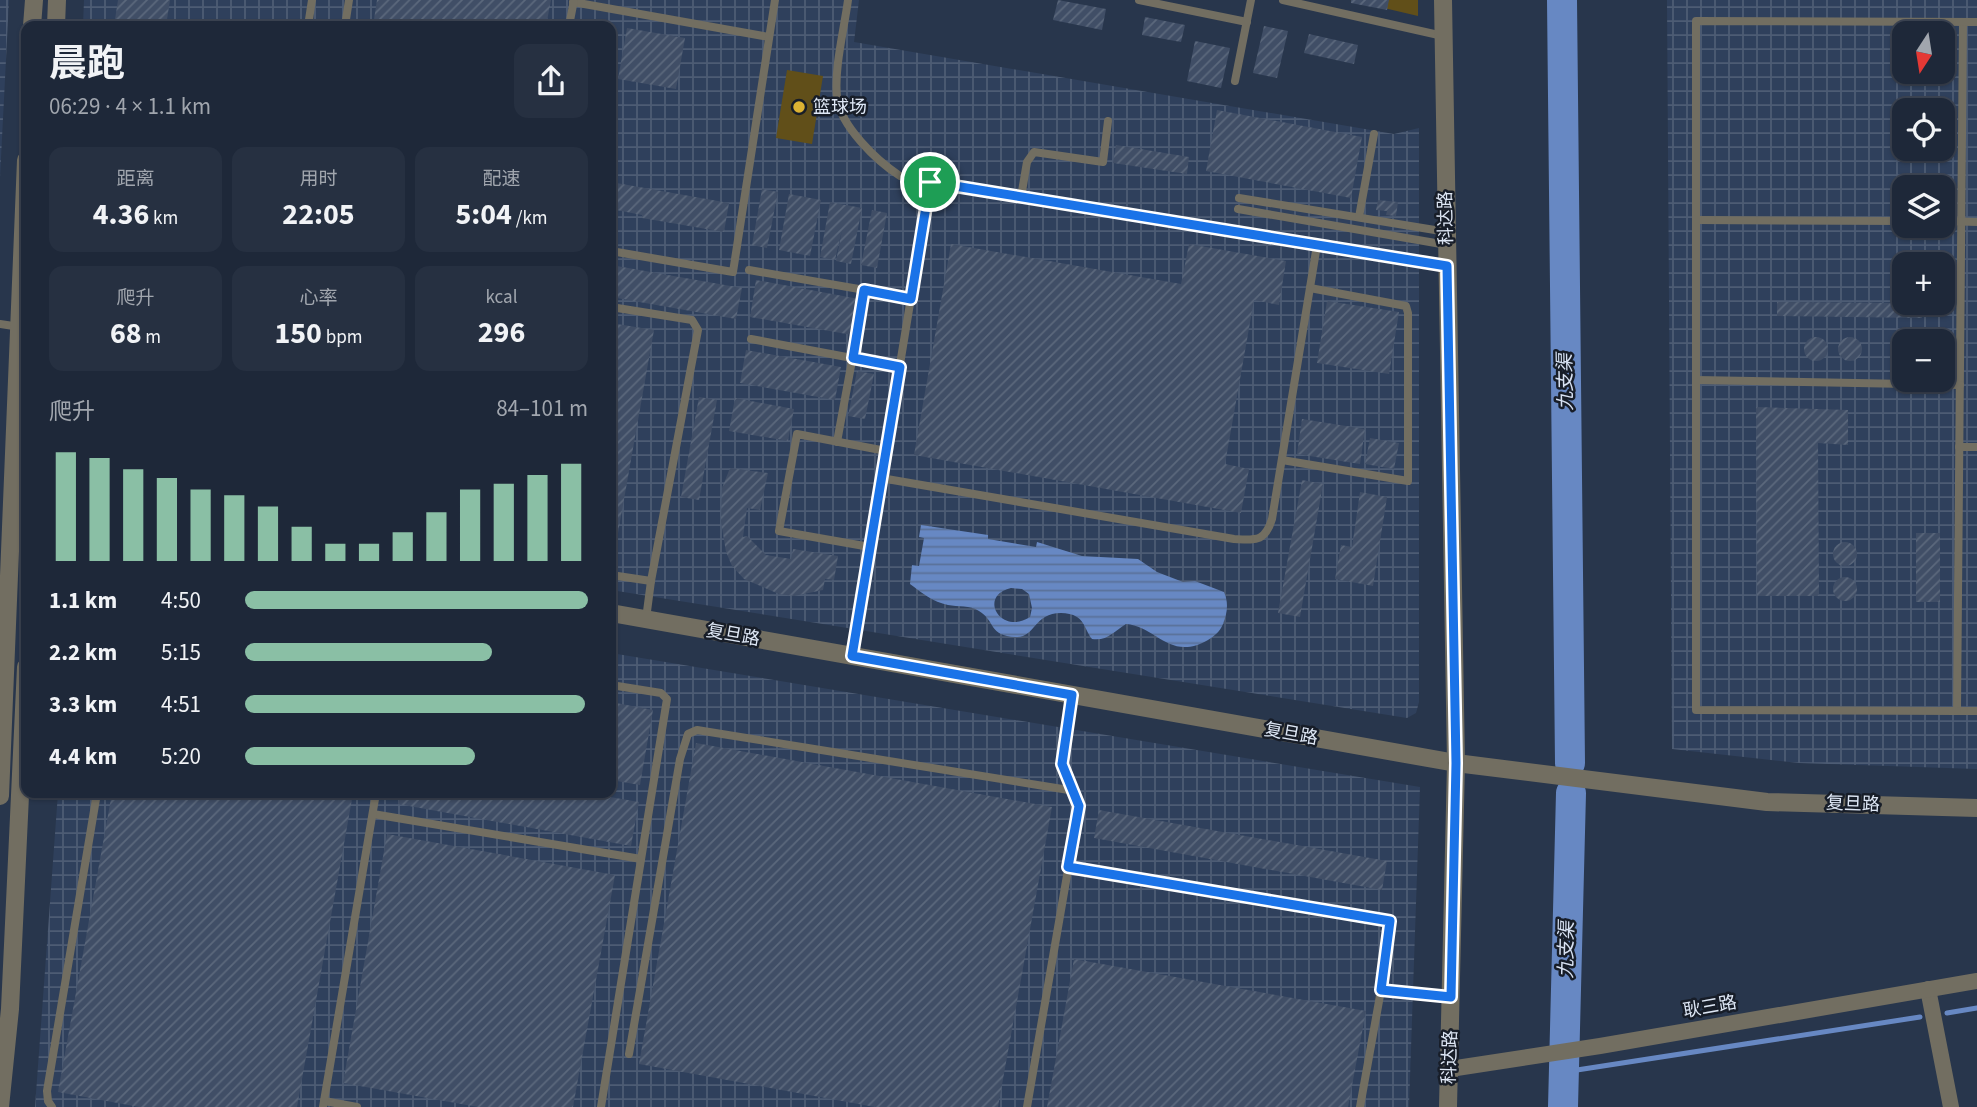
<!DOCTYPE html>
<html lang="zh">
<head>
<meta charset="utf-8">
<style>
	:root { --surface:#1e2839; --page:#263041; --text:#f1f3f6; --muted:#a1a6ae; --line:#3c4453; --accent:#8abfa5 }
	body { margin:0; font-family:"Source Sans 3","Noto Sans SC",sans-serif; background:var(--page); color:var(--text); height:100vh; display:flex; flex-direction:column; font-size:26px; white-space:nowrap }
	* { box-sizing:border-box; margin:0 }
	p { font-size:23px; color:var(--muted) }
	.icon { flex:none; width:38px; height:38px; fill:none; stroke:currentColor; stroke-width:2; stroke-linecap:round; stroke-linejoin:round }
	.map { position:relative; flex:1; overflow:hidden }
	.panel { position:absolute; left:21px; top:21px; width:595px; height:777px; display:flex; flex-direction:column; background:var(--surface); border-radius:14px; box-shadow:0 2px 5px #0004,0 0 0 2px var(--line) }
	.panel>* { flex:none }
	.needle { width:46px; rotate:192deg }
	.buttons { position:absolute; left:1892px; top:21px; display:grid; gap:14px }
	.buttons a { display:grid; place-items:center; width:63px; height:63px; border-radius:14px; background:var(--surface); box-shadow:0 2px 5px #0004,0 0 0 2px var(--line); font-size:35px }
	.pin { position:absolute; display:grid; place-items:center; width:60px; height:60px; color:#fff; margin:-30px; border:4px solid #fff; border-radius:50%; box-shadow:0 2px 7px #0007 }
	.round { display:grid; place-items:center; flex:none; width:74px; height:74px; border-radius:14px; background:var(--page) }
	.head { display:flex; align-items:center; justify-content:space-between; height:119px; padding:0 28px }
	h1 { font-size:38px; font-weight:700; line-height:52px }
	.metrics { display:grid; grid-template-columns:repeat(3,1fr); gap:10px; height:119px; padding:7px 28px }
	.metrics div { display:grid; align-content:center; border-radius:14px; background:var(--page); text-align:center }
	.metrics b { font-size:30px; font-weight:700 }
	.metrics small { font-size:19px; font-weight:400 }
	.metrics p { font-size:19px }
	.chart { height:196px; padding:14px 28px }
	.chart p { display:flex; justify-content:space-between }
	.chart svg { width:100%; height:126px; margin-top:7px; stroke:var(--accent); stroke-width:6 }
	ul { padding:0 28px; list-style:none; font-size:23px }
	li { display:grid; grid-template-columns:112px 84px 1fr; align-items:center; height:52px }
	li i { height:18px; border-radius:9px; background:var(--accent) }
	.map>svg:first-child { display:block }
</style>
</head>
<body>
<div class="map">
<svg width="1977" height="1107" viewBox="0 0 1977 1107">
	<defs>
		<pattern id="industrial-grid" width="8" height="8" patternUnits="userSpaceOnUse" patternTransform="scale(1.75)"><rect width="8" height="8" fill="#2f405c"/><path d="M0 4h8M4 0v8" fill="none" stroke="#4d5c74"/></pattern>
		<pattern id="water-rules" width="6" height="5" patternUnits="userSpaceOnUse" patternTransform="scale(1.75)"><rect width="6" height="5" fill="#6788c3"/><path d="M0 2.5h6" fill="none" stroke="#5a7199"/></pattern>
		<pattern id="building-hatch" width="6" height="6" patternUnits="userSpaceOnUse" patternTransform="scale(1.75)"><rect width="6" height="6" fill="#404e66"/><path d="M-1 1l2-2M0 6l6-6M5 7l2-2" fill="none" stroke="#5b687c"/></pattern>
	</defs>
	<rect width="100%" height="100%" fill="#28364c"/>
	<g fill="url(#industrial-grid)" fill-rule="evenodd">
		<path d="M0 0H9L0 177Z"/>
		<path d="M84 0H859L854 42 1394 134 1419 128V702L1416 713 1407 718 611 590V26H83Z"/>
		<path d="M1667 0H1977V769L1799 763 1672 749ZM1904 33H1942V72H1904ZM1904 110H1942V149H1904ZM1904 187H1942V226H1904ZM1904 264H1942V303H1904ZM1904 341H1942V380H1904Z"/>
		<path d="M611 653 1420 787 1409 1107H35L58 793H611Z"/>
	</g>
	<g fill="#614f19">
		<path d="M1350 0H1418V16Z"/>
		<path d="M787 70 823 76 812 144 776 138Z"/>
	</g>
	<path fill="url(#water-rules)" fill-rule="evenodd" d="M921 525 988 535V539L1036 547 1037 542 1082 556 1138 559 1157 572 1183 582 1195 581 1224 592C1229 603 1227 614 1223 624 1220 632 1214 636 1208 640 1170 662 1156 626 1126 624 1113 632 1108 641 1092 639 1086 632 1085 622 1077 617 1072 614 1067 613 1061 613 1034 613 1035 638 1016 637 988 636 996 621 979 611 970 605 958 607 948 605 933 602 922 593 910 584L912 565 919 566 924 538 919 537ZM1011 588 1022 589 1029 594 1032 608 1030 617C1001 636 977 596 1011 588Z"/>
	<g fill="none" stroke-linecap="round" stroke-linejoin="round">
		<g stroke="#6788c3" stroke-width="5">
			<path d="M1947 1013 1977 1008"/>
			<path d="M1564 1072 1920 1017"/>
		</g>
		<g stroke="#6788c3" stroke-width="30">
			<path d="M1562 0 1570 763"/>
			<path d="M1563 1107 1571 793"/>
		</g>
	</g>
	<g fill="url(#building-hatch)">
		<path d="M118 0H170L166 26H114Z"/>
		<path d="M377 0H551L546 26H373Z"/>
		<path d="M1058 0 1106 9 1102 30 1053 20Z"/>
		<path d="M1351 0H1389L1387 10 1351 3Z"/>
		<path d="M1145 17 1185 25 1181 42 1142 35Z"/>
		<path d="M1264 26 1288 31 1277 78 1253 73Z"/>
		<path d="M627 28 685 38 676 89 618 79Z"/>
		<path d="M1309 34 1358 45 1354 64 1304 53Z"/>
		<path d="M1195 41 1230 48 1221 88 1187 81Z"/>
		<path d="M1217 110 1362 137 1351 198 1206 171Z"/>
		<path d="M1116 145 1189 157 1187 174 1113 163Z"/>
		<path d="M611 182 729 203 724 232 642 218V215L611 209Z"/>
		<path d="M762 189 778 192 767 248 752 245Z"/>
		<path d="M789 194 821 200 810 256 779 250Z"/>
		<path d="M1378 200 1398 202 1396 216 1386 215 1387 211 1376 210Z"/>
		<path d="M830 202 862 208 851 264 836 261 842 230 835 260 820 257Z"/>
		<path d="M872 210 887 213 877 268 861 265Z"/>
		<path d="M951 244 1181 284 1189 244 1286 261 1279 305 1254 300 1225 464 1249 469 1241 513 914 455Z"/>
		<path d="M611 265 742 288 736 319 611 297Z"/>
		<path d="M756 280 859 299 852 335 750 317Z"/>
		<path d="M1327 301 1399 312 1389 374 1317 363Z"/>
		<path d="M1777 302 1922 303V318L1777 316Z"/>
		<path d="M611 323 654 330 612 567H611Z"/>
		<circle cx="1816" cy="349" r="12"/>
		<circle cx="1850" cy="349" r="12"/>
		<path d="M746 350 841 367 835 400 740 383Z"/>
		<path d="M857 371 874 374 865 419 848 416Z"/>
		<path d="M699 397 717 400 699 500 681 497Z"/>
		<path d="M735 398 794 409 788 441 729 431Z"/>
		<path d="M1756 407 1848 410V445L1818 443 1819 596H1757Z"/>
		<path d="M1302 419 1365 429 1360 464 1297 454Z"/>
		<path d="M1370 438 1399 443 1394 469 1365 464Z"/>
		<path d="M730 468 768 473 760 510 747 508 743 537 747 536 766 555 791 559 793 549 838 556 834 580 825 579 823 590 794 596 779 594 744 579 732 566 726 552 721 522 722 488Z"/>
		<path d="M1302 480 1323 484 1300 617 1278 613Z"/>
		<path d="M1360 492 1387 497 1373 586 1335 579 1341 545 1352 547Z"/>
		<rect x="1916" y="533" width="24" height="69"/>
		<circle cx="1845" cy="554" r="12"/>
		<circle cx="1845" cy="589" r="12"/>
		<path d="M611 702 653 710 640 785 611 780Z"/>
		<path d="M696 743 1052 807 998 1107H875L639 1064Z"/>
		<path d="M112 793H317L352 799 297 1107H139L58 1092Z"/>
		<path d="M400 793H587L639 802 631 846 398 804Z"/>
		<path d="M1099 810 1387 861 1382 890 1094 838Z"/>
		<path d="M387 834 615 875 573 1107H478L343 1083Z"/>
		<path d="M1074 959 1366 1011 1348 1107H1047Z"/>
	</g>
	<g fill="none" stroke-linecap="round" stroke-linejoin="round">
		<g stroke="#726e61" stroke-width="8">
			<path d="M848 0C844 30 834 68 837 97 840 126 877 161 900 176L1447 266"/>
			<path d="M1139 0 1247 22"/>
			<path d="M1283 0 1443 36"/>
			<path d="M573 2 769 37"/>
			<path d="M1963 22 1957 711H1977"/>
			<path d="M308 26 312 0"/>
			<path d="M345 26 349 0"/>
			<path d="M569 26 574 0"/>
			<path d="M1235 81 1251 0"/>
			<path d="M1021 197 1027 162 1034 152 1103 162 1108 121"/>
			<path d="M1239 198 1447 232"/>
			<path d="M1238 209 1447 245"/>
			<path d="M1359 217 1374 134"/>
			<path d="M1696 220 1904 221"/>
			<path d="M1942 221 1977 222"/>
			<path d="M611 251 733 272 775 0"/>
			<path d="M749 270 911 298"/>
			<path d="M611 307 692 320 698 330 651 581 611 575"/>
			<path d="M0 324 20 327"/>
			<path d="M751 339 900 367"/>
			<path d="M1696 380 1960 385"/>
			<path d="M837 442 865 290"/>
			<path d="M1959 447H1977"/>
			<path d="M1282 460 1408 481V313L1406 306 1310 288"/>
			<path d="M881 478 1234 539C1256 540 1265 542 1272 519L1317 245"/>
			<path d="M870 547 779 531 797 434 886 451"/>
			<path d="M646 619 651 581"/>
			<path d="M852 656 930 182"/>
			<path d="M1957 711 1696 710V21L1977 22"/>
			<path d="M373 814 641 859"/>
			<path d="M1068 867 1389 921 1381 990 1360 1107"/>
			<path d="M1381 990 1451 997"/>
			<path d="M629 1054 680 759 688 734 697 730 1075 791"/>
			<path d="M324 1101 357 1107"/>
			<path d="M52 1107 48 1101 47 1091 97 793"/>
			<path d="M323 1107 376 793"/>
			<path d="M601 1107 667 699 661 693 611 685"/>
			<path d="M1027 1107 1079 806 1062 764 1072 695"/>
		</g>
		<g stroke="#726e61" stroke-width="16">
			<path d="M1928 989 1951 1107"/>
			<path d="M1450 1069 1600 1046 1977 981"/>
		</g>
		<g stroke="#726e61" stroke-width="18">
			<path d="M1443 0 1456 763 1448 1107"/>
			<path d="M32 26 34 0"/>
			<path d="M56 26 57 0"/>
			<path d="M611 613 1456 763 1767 802 1977 808"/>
			<path d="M0 796 26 160"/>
			<path d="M0 1107 10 1009 26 667"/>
		</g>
	</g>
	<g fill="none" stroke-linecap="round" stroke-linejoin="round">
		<g stroke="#fff" stroke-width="14">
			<path id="route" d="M930 182 1447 266 1456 763 1451 997 1381 990 1390 921 1068 867 1079 806 1062 764 1072 695 852 656 900 367 853 358 864 290 911 299Z"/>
		</g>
		<use href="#route" stroke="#1a73e8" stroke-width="9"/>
	</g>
	<circle fill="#dcb233" stroke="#171d28" stroke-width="2.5" cx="799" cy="107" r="7"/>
	<g text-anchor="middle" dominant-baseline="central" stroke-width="5" stroke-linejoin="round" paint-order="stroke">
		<g font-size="18" fill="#dee7f5" stroke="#171d28" text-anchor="start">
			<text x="813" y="107">篮球场</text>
		</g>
		<g font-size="18" fill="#dee7f5" stroke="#171d28">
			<text transform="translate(1446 218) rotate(-91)">科达路</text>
			<text transform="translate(733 635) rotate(10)">复旦路</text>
			<text transform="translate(1291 734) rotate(10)">复旦路</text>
			<text transform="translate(1853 804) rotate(2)">复旦路</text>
			<text transform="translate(1710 1007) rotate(-10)">耿三路</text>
			<text transform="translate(1450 1057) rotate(-88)">科达路</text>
		</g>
		<g font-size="19" font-style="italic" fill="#d8e2f3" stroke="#171d28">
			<text transform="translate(1566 382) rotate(-91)">九支渠</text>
			<text transform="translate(1567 950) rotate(-89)">九支渠</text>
		</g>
	</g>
</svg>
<div class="buttons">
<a><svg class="needle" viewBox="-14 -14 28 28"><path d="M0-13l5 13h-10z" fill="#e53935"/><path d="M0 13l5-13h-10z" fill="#a1a6ae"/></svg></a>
<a><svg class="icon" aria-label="locate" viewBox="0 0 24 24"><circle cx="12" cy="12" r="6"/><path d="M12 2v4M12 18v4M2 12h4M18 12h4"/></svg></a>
<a><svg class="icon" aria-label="layers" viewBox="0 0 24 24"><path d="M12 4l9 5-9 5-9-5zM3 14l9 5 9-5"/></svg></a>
<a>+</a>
<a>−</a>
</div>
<div class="pin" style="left:930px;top:182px;background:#1e9e55"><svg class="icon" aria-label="arrive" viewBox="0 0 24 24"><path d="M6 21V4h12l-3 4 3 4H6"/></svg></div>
<section class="panel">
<div class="head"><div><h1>晨跑</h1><p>06:29 · 4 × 1.1 km</p></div><a class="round"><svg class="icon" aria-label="share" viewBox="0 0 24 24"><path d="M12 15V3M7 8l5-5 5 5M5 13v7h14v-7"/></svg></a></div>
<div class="metrics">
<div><p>距离</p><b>4.36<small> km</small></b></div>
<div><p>用时</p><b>22:05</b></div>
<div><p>配速</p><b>5:04<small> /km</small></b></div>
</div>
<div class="metrics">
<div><p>爬升</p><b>68<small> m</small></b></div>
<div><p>心率</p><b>150<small> bpm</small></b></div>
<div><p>kcal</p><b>296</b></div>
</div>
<div class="chart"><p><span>爬升</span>84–101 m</p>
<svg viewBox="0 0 160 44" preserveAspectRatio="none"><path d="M5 44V6M15 44V8M25 44V12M35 44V15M45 44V19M55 44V21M65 44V25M75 44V32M85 44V38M95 44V38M105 44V34M115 44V27M125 44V19M135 44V17M145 44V14M155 44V10"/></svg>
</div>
<ul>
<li><b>1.1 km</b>4:50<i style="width:100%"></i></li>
<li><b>2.2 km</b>5:15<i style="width:72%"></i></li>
<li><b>3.3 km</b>4:51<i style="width:99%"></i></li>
<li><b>4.4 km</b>5:20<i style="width:67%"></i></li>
</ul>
</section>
</div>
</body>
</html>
